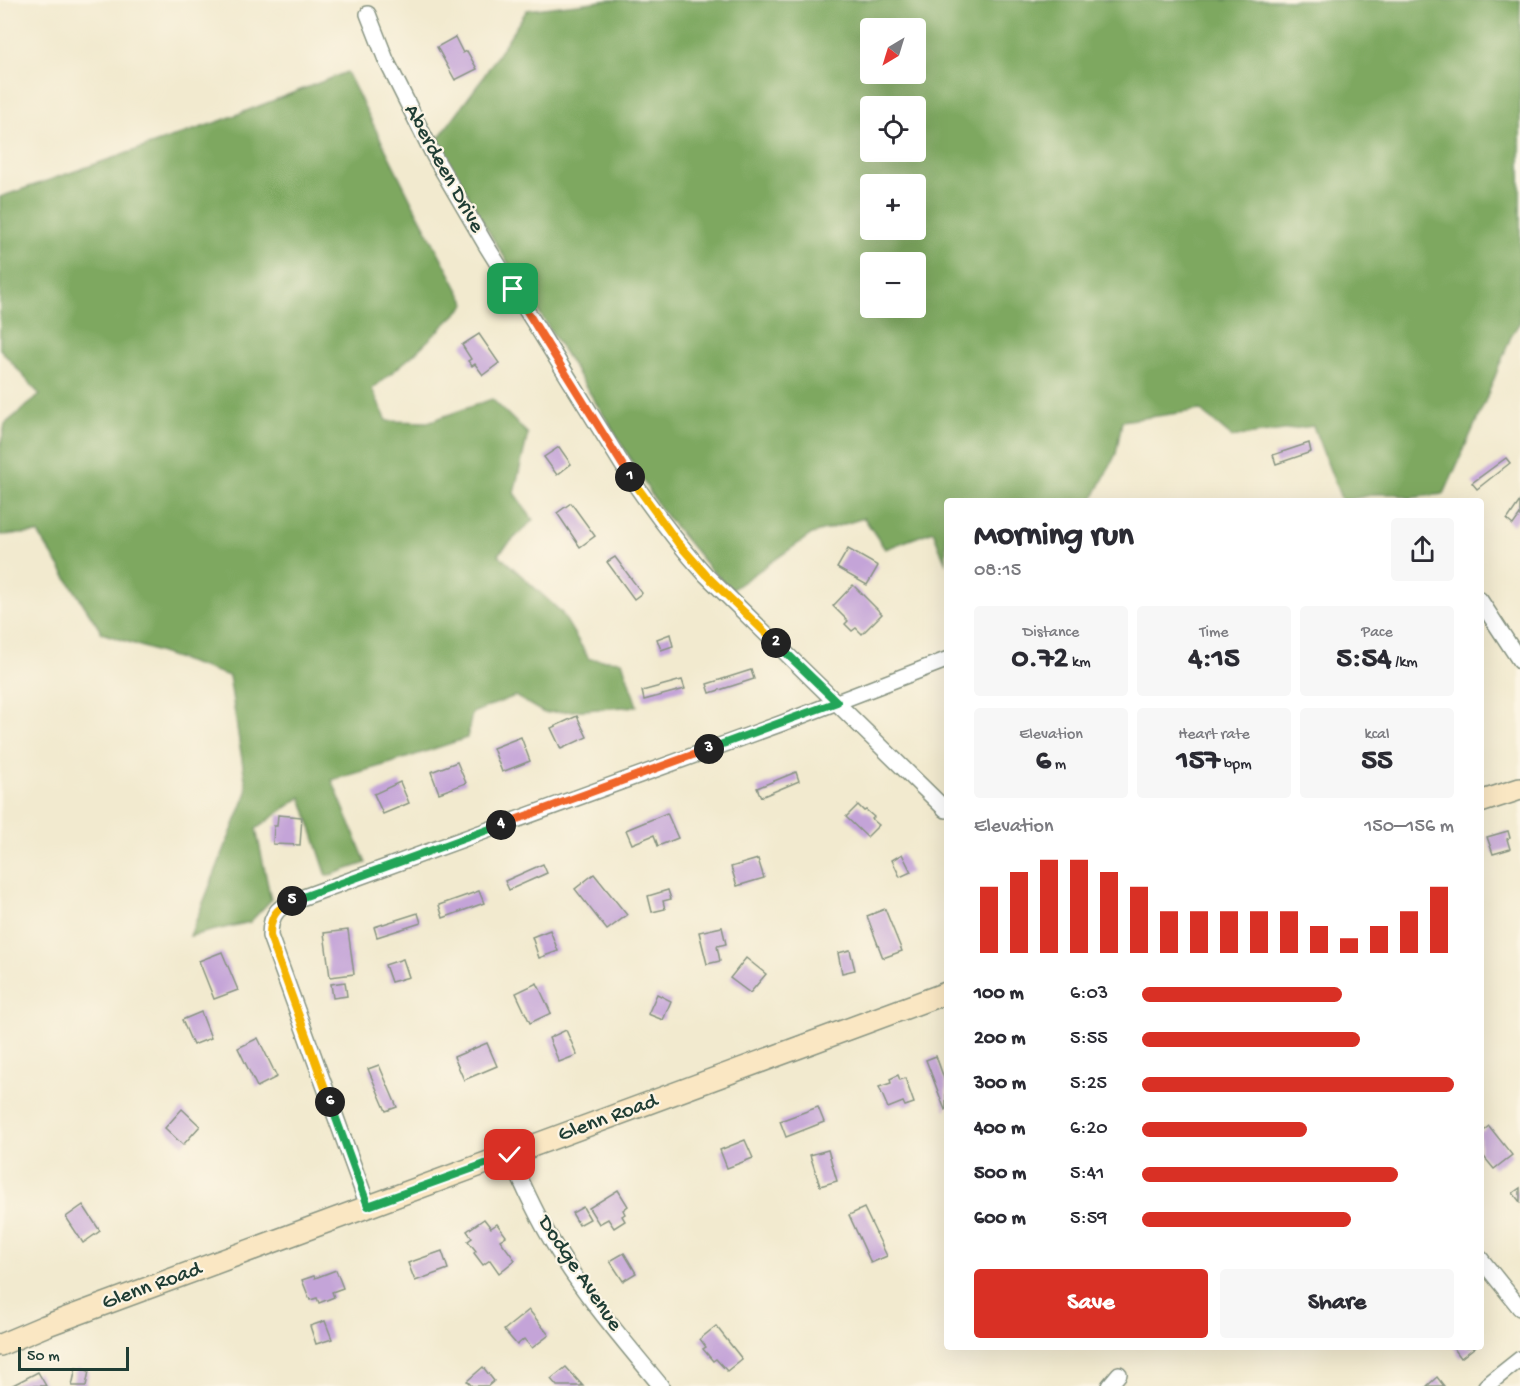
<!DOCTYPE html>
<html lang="en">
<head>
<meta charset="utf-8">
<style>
	:root { --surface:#fff; --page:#f7f7f7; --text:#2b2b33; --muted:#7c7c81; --accent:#d93025 }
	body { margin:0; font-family:"Gochi Hand",sans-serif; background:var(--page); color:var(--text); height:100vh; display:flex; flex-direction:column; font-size:22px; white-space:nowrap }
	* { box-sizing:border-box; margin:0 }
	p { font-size:20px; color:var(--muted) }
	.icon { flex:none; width:33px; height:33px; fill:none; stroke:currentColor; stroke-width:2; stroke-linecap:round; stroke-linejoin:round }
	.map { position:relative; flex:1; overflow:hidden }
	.drawer { position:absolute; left:944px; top:498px; width:540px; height:852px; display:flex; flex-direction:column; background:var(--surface); border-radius:6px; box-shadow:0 6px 24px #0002 }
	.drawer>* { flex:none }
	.needle { width:39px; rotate:218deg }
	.tools { position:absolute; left:860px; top:18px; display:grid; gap:12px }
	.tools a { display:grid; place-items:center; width:66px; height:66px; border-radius:6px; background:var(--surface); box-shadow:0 6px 24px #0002; font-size:30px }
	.scale { position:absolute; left:18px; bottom:15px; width:111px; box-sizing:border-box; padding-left:6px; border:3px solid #1f3d34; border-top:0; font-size:16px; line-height:21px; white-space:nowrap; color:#1f3d34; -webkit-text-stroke:4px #fcf5e5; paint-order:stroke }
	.pin { position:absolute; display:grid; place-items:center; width:51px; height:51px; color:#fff; margin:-26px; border-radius:12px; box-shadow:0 3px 9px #0006 }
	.km { position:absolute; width:30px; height:30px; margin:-15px; border-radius:50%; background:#222; color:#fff; font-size:16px; line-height:30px; text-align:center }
	.round { display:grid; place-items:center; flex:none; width:63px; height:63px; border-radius:6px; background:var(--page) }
	.head { display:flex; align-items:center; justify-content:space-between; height:102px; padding:0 30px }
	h1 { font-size:33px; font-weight:700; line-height:45px }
	.metrics { display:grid; grid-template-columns:repeat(3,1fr); gap:9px; height:102px; padding:6px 30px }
	.metrics div { display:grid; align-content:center; border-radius:6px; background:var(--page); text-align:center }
	.metrics b { font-size:30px; font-weight:700 }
	.metrics small { font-size:16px; font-weight:400 }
	.metrics p { font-size:16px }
	.chart { height:168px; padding:12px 30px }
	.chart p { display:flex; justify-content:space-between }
	.chart svg { width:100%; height:108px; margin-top:6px; stroke:var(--accent); stroke-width:6 }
	.cta { display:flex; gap:12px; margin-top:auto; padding:12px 30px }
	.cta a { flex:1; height:69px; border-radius:6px; background:var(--accent); color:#fff; font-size:24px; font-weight:700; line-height:69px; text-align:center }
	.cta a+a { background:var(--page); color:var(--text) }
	ul { padding:0 30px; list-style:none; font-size:20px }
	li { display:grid; grid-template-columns:96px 72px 1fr; align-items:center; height:45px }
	li i { height:15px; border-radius:8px; background:var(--accent) }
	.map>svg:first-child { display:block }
</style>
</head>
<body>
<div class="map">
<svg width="1520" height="1386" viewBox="0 0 1520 1386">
	<rect width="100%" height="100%" fill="#fcf5e5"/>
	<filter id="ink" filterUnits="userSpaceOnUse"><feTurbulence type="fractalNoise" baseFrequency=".0167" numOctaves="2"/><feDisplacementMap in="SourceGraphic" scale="12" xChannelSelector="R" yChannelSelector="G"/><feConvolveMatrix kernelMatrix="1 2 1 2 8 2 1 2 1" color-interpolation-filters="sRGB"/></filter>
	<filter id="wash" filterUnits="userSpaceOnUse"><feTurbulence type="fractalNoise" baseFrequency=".008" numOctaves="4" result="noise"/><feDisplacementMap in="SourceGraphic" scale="24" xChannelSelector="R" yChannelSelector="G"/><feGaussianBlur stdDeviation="1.35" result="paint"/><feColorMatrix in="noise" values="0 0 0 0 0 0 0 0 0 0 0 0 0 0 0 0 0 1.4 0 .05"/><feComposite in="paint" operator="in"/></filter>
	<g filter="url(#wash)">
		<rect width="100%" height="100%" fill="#f2eacf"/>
		<g fill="#7ea860" stroke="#4e724a" stroke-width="1.5" fill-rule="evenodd">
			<path d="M611 0H1520V322L1512 334 1484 404 1444 494 1409 498 1396 494H1376L1342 501 1313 426 1232 437 1200 410 1122 421 1116 454 1092 501H946V564L933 531 885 549 864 518 812 534 731 590 711 570 659 507 608 422 493 239 437 140 480 82 527 10ZM870 28H915V74H870ZM870 106H915V152H870ZM870 184H915V230H870ZM870 262H915V308H870Z"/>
			<path d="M347 72 416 210 466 304 413 355 372 389 387 421 428 422 492 399 528 434 514 493 533 520 498 554 561 612 589 659 622 661 637 706 544 713 515 696 472 713 467 738 391 763 332 780 366 863 327 876 301 797 256 829 271 900 250 922 190 936 247 792 229 676 102 633 38 533 0 535V449L5 424 40 395 0 349V197L223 120Z"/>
		</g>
		<g id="blocks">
			<g fill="#c4a4d8">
				<path d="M455 37 463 53 467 51 477 69 455 80 437 47Z"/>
				<path d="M479 334 499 363 483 375 475 364 472 366 468 361 471 359 462 345Z"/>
				<path d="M1309 443 1311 452 1276 464 1273 455Z"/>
				<path d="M559 447 571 464 557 475 544 457Z"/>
				<path d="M1506 458 1510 463 1477 489 1472 483Z"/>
				<path d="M1520 501V515L1513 525 1507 520Z"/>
				<path d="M571 503 595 536 580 547 557 513Z"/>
				<path d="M848 549 878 566 867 585 837 568Z"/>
				<path d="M615 557 642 593 634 599 607 562Z"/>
				<path d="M853 585 882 614 862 634 856 628 852 631 845 624 848 621 833 606Z"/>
				<path d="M670 634 673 646 661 650 657 639Z"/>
				<path d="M751 670 754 679 710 693 707 684Z"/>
				<path d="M682 680 685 689 644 700 642 691Z"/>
				<path d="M577 716 587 737 561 749 551 728Z"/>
				<path d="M521 737 530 761 502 772 493 748Z"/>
				<path d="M457 762 466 783 439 793 431 772Z"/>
				<path d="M796 772 799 781 761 797 757 788Z"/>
				<path d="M400 782 409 803 383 814 374 794Z"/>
				<path d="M858 805 864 811 866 810 874 817 872 819 879 825 867 837 846 817Z"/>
				<path d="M667 813 678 838 658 846 654 835 632 844 626 830Z"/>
				<path d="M278 815 302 817 300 845 273 844 274 826H277Z"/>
				<path d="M1508 831 1510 838 1507 839 1510 849 1493 854 1487 837Z"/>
				<path d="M902 854 911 872 900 877 892 860Z"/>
				<path d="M758 859 764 878 737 886 731 867Z"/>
				<path d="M543 864 547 873 509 890 505 881Z"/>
				<path d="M594 874 627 915 607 930 575 889Z"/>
				<path d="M668 890 671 899 663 901 665 909 652 912 648 896Z"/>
				<path d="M479 891 484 903 443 918 439 905Z"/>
				<path d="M885 909 902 951 883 958 867 916Z"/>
				<path d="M418 913 421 923 377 937 374 927Z"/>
				<path d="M722 927 726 944 717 946 720 961 707 964 699 932Z"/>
				<path d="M348 930 354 974 330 977 324 933Z"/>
				<path d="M550 930 558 951 539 958 532 937Z"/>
				<path d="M850 950 855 970 842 973 838 953Z"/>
				<path d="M222 952 238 990 214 999 199 961Z"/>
				<path d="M746 958 766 974 750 993 730 978Z"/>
				<path d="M403 959 409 977 391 982 385 965Z"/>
				<path d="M345 982 347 996 333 998 331 984Z"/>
				<path d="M537 983 551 1013 530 1023 516 993Z"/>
				<path d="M657 994 671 1001 663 1020 648 1014Z"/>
				<path d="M201 1012 211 1038 193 1045 182 1020Z"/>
				<path d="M566 1030 577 1055 559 1062 549 1038Z"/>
				<path d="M258 1038 277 1077 257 1087 238 1048Z"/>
				<path d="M487 1043 497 1066 464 1080 454 1057Z"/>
				<path d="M936 1056 946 1084V1109L945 1110 926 1060Z"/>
				<path d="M379 1065 397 1107 386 1111 368 1069Z"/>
				<path d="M898 1075 900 1080 905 1078 914 1103 905 1106 903 1102 888 1108 879 1087 891 1083 890 1079Z"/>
				<path d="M818 1107 824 1122 786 1137 780 1121Z"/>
				<path d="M182 1109 200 1126 183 1145 165 1128Z"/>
				<path d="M1489 1126 1512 1155 1494 1169 1480 1152V1133Z"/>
				<path d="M745 1140 753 1158 727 1168 720 1150Z"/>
				<path d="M828 1150 837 1181 820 1186 810 1155Z"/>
				<path d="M1520 1188V1202L1513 1193Z"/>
				<path d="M618 1190 628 1206 623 1210 625 1214 622 1216 625 1221 614 1228 608 1219 599 1224 589 1208Z"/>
				<path d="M83 1205 100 1231 83 1243 66 1217Z"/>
				<path d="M583 1207 590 1219 579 1225 572 1213Z"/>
				<path d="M864 1208 887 1256 871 1263 849 1215Z"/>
				<path d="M484 1219 491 1228 497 1224 506 1236 500 1240 515 1260 499 1273 490 1260 483 1265 474 1253 476 1251 468 1241 472 1238 467 1231Z"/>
				<path d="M442 1251 448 1269 415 1281 408 1263Z"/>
				<path d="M624 1253 636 1273 623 1281 610 1261Z"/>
				<path d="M336 1270 343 1288 332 1292 334 1297 319 1303 317 1298 310 1300 302 1280 314 1276 315 1278Z"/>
				<path d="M529 1310 549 1335 532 1348 524 1339 517 1345 504 1330Z"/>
				<path d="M325 1321 332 1339 316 1344 310 1326Z"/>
				<path d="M716 1326 742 1359 727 1371 716 1359 713 1361 703 1349 706 1347 700 1339Z"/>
				<path d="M1453 1347H1475L1461 1358Z"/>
				<path d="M483 1367 494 1381 488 1386H472L467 1381Z"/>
				<path d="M566 1367 583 1386H557L551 1379Z"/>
				<path d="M76 1368 89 1371 86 1386H72Z"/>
				<path d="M38 1372 46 1386H11Z"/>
				<path d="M1437 1377 1444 1386H1427Z"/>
			</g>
		</g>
	</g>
	<g filter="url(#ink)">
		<use href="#blocks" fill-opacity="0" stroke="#889482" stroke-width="1.5"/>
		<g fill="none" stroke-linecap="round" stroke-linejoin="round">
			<g stroke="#889482" stroke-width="18">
				<g id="street">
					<path d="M368 14 386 60 434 156 486 245 630 477C654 512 678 544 706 575L946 810"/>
					<path d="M1480 600 1520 661"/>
					<path d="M510 1155C523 1186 537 1217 555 1246 585 1296 624 1341 661 1386"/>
					<path d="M368 1206 270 936C270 911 280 906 301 898L780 724 946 660"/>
					<path d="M1480 1258 1520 1308"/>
					<path d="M1109 1386 1119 1374"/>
					<path d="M1486 1386 1520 1359"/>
				</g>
			</g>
			<g stroke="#889482" stroke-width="24">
				<g id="secondary">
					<path d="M1480 802 1520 789"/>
					<path d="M0 1345 45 1326 946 993"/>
				</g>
			</g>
			<use href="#street" stroke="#fff" stroke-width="15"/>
			<use href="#secondary" stroke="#fae7c3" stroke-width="21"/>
		</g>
	</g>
	<g fill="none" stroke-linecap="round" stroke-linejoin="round" filter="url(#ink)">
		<g stroke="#fff" stroke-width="12">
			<path id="split-1" d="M513 289 630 477"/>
		</g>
		<g stroke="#fff" stroke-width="12">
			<path id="split-2" d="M630 477 678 543 706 575 776 643"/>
		</g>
		<g stroke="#fff" stroke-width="12">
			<path id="split-3" d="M709 749 837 702 776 643"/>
		</g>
		<g stroke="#fff" stroke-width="12">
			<path id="split-4" d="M501 825 709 749"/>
		</g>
		<g stroke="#fff" stroke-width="12">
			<path id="split-5" d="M292 901 501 825"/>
		</g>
		<g stroke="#fff" stroke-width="12">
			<path id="split-6" d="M292 901C275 909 270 917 270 936L330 1102"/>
		</g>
		<g stroke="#fff" stroke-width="12">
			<path id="split-7" d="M330 1102 368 1206 510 1155"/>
		</g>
		<use href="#split-1" stroke="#f0652b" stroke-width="8"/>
		<use href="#split-2" stroke="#f5b400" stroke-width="8"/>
		<use href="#split-3" stroke="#22a559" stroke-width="8"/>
		<use href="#split-4" stroke="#f0652b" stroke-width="8"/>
		<use href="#split-5" stroke="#22a559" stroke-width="8"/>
		<use href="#split-6" stroke="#f5b400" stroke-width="8"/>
		<use href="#split-7" stroke="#22a559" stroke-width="8"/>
	</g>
	<g text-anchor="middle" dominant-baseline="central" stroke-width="4.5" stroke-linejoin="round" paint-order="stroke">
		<g font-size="22" fill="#1f3d34" stroke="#fcf5e5">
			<text transform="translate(443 169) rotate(61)">Aberdeen Drive</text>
			<text transform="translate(608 1119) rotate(-20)">Glenn Road</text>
			<text transform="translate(579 1274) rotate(56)">Dodge Avenue</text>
			<text transform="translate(152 1287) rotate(-20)">Glenn Road</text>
		</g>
	</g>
</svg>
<div class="tools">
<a><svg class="needle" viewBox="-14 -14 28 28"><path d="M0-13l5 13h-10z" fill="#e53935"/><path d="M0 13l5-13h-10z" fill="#7c7c81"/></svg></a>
<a><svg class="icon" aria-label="locate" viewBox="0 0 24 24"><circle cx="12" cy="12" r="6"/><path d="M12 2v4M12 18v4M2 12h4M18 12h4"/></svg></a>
<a>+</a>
<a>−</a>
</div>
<div class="scale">50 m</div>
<div class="pin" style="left:513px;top:289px;background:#1e9e55"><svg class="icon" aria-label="arrive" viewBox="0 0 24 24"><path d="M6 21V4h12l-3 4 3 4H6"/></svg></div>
<div class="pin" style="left:510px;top:1155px;background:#d93025"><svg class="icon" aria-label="check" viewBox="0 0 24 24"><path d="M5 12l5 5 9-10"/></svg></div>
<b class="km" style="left:630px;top:477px">1</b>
<b class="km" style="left:776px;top:643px">2</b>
<b class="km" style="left:709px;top:749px">3</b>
<b class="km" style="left:501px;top:825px">4</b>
<b class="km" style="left:292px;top:901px">5</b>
<b class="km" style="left:330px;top:1102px">6</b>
<section class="drawer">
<div class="head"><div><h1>Morning run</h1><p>08:15</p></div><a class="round"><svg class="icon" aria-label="share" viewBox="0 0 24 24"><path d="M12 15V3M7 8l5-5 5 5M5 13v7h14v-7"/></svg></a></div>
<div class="metrics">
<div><p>Distance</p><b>0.72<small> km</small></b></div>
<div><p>Time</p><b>4:15</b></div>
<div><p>Pace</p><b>5:54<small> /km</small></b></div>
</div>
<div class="metrics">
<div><p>Elevation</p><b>6<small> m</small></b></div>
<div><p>Heart rate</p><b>157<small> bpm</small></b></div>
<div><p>kcal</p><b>55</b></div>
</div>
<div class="chart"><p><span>Elevation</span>150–156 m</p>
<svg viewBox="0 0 160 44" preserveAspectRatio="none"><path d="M5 44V17M15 44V11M25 44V6M35 44V6M45 44V11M55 44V17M65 44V27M75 44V27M85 44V27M95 44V27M105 44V27M115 44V33M125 44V38M135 44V33M145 44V27M155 44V17"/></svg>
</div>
<ul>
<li><b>100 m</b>6:03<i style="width:64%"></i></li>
<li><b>200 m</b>5:55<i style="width:70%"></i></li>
<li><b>300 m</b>5:25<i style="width:100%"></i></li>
<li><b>400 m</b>6:20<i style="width:53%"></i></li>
<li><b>500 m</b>5:41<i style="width:82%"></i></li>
<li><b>600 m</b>5:59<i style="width:67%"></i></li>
</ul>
<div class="cta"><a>Save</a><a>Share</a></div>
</section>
</div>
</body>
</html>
